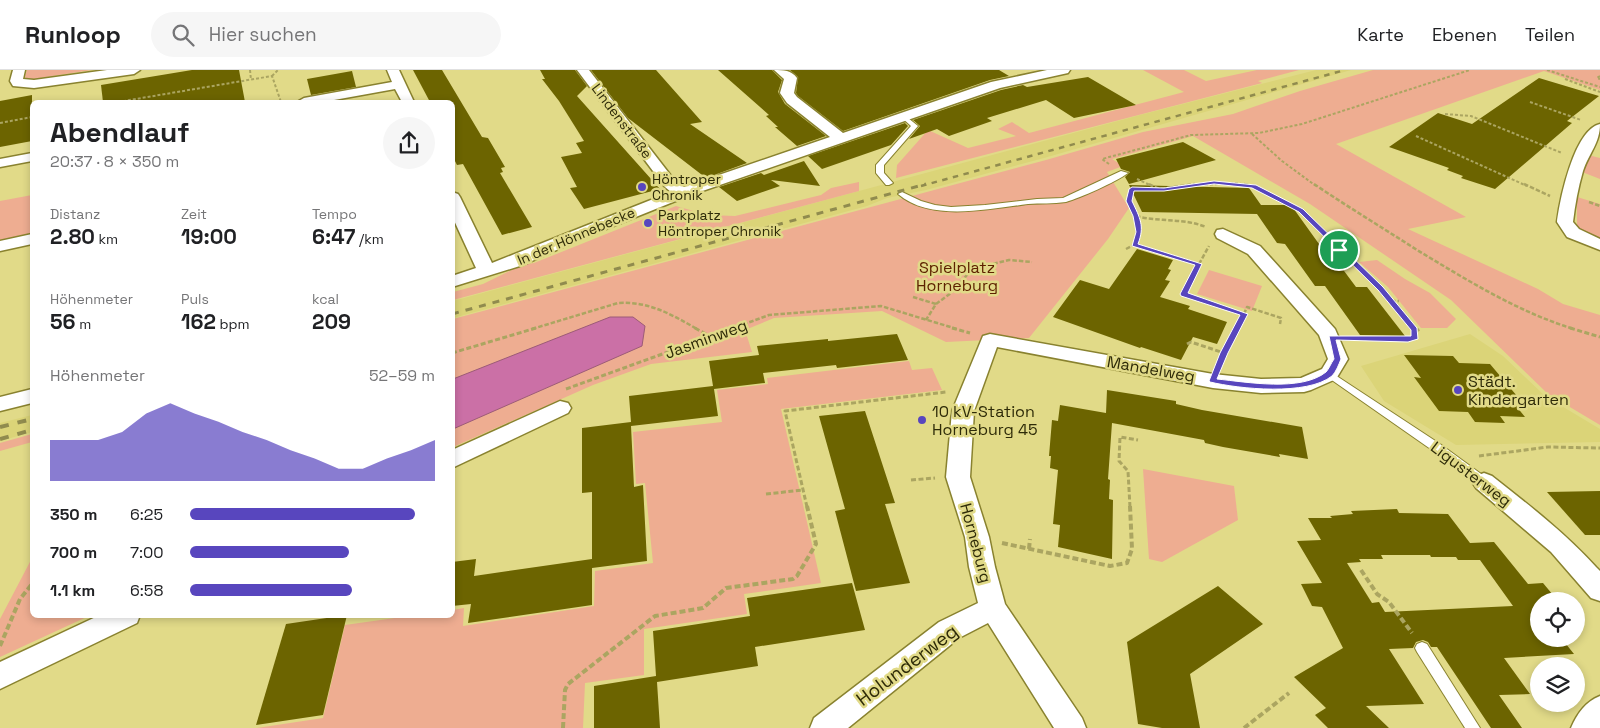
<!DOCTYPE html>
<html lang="de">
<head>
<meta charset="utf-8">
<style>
	:root { --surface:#fff; --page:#f6f6f6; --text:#202124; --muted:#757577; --line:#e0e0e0; --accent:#5846be }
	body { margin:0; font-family:"Space Grotesk",sans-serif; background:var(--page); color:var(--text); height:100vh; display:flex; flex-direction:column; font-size:19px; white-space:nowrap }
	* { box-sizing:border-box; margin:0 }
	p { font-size:16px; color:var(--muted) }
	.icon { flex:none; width:28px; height:28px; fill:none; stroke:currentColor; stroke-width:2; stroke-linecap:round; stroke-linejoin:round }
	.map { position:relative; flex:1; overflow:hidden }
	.sheet { position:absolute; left:30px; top:30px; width:425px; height:518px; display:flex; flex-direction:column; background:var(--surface); border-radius:8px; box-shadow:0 2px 8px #0003 }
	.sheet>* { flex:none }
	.tools { position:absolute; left:1530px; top:522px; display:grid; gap:10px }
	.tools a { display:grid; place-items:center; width:55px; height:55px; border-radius:50%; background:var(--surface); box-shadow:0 2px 8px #0003; font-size:25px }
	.pin { position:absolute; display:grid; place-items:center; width:42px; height:42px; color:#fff; margin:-21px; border:2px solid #fff; border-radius:50%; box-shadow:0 1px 5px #0007 }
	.round { display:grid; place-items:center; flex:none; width:52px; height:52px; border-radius:26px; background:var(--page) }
	.headline { display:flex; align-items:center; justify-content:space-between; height:85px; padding:0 20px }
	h1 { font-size:28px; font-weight:600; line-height:38px }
	.figures { display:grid; grid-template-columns:repeat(3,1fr); gap:8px; height:85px; padding:5px 20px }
	.figures div { display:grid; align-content:center }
	.figures b { font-size:21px; font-weight:600 }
	.figures small { font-size:14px; font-weight:400 }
	.figures p { font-size:14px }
	.chart { height:140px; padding:10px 20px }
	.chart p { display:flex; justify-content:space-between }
	.chart svg { width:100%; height:90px; margin-top:5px; fill:var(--accent); opacity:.7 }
	ul { padding:0 20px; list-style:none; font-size:16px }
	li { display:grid; grid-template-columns:80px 60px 1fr; align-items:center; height:38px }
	li i { height:12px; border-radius:6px; background:var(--accent) }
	header { display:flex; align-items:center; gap:30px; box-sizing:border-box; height:70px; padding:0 25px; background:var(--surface); border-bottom:1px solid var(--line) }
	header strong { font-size:24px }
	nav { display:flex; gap:28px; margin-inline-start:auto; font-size:18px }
	.search { width:350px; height:45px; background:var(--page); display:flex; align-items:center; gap:12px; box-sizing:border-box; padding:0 18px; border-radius:28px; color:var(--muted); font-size:19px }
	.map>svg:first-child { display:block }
</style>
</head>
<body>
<header>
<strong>Runloop</strong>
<div class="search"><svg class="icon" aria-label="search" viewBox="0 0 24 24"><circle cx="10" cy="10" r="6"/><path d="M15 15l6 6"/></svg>Hier suchen</div>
<nav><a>Karte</a><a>Ebenen</a><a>Teilen</a></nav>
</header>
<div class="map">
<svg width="1600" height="658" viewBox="0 0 1600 658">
	<rect width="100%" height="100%" fill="#e1da88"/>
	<g fill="#dbd478">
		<path d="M1316 0H1351L1044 88 926 120 887 128 867 136 453 248V231L1140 45Z"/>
		<path d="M1470 264 1503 286 1545 326 1600 359V372L1456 375 1384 331 1361 296Z"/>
		<path d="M32 345V362L0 371V353Z"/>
	</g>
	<g fill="#eead91">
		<path d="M27 0H92L26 10 25 6Z"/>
		<path d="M1143 0H1184L1206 11 1257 0H1299L1258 11 1262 13 896 108 897 95 928 60 968 78 1016 66 998 59 1012 52 1029 63 1184 22Z"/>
		<path d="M1373 0H1600V20L1544 1 1336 74 1466 147 1408 159 1538 219 1563 234 1600 245V355L1548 324 1451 230 1310 134 1193 66 1112 89 1123 96 1107 102 1129 138 1108 169 1029 268 946 272 882 241 774 248 745 260 752 282 651 294 593 315 453 377V249L1046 90 1143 62 1233 44 1300 21Z"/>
		<path d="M1588 85 1600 88V109L1582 102Z"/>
		<path d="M859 112V121L453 230V222L483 214 522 195 534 193 676 136 708 145 735 146 821 125 831 118Z"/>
		<path d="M32 125V163L0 170V131Z"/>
		<path d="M1577 127 1600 134V172L1577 158Z"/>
		<path d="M1377 190 1405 209 1430 223 1456 249 1447 258H1421L1388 217 1359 192Z"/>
		<path d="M1209 200 1262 216 1252 241 1197 224Z"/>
		<path d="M909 291 912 300 932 298 942 320 781 339 821 513 744 524 747 544 644 559V605L585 613 583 658H257L323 648 345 555 416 545H452L453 540 464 538 463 556 594 536 595 501 653 493 645 413 636 414 633 362 722 352 717 320 768 314 767 308Z"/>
		<path d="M32 364V372L0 381V373Z"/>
		<path d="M1143 399 1234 416 1238 450 1162 492 1149 489Z"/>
		<path d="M32 488V545H91L0 587V549Z"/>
	</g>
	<path fill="#cb70a6" stroke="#9c5b77" d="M610 247H633L645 256 642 276 453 359V309Z"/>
	<g fill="#6c6400" fill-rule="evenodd">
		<path d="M192 0H239L245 32H103L101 15Z"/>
		<path d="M413 0H442L482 67 488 68 505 97 501 98 503 102 500 103 532 157 502 165 463 94 457 95 452 85V32H430Z"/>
		<path d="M540 0H575L587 16 577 26 660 119 584 139 570 118 577 117 561 87 582 83 576 73 584 71 559 31 542 9H545Z"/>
		<path d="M591 0H656L702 52 690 54 747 93 706 108 628 48Z"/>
		<path d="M718 0H772L782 10 778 22 785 34 826 66 797 76 775 57H778L766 46 769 45Z"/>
		<path d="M790 0H999L1009 6 990 10 843 61 798 26 796 23 798 7Z"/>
		<path d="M352 1 356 17 311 25 307 9Z"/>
		<path d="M1088 7 1136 35 1074 48 1046 30 987 48 992 51 949 66 937 59 909 69 920 56 913 50 1001 20 1023 15 1027 17Z"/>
		<path d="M1539 8 1599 26 1567 51 1572 53 1495 119 1461 108 1463 106 1447 100 1449 98 1389 77 1438 43 1472 54Z"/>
		<path d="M32 25V71L0 77V31Z"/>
		<path d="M905 53 908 56 891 75 822 99 808 86Z"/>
		<path d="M1183 72 1216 90 1129 114 1125 107 1130 102 1121 99 1116 89Z"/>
		<path d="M804 91 820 116 771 110 780 116 737 131 719 117 761 103 764 105Z"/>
		<path d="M1129 115 1249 118 1261 135H1291L1319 174H1324L1356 217H1367L1405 266 1360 265 1325 216H1315L1285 174 1277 173 1257 144 1142 142Z"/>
		<path d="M1137 179 1173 190 1168 199 1171 200 1165 210 1170 211 1160 227 1190 236 1188 239 1227 252 1217 274 1193 267 1181 290 1141 277 1140 278 1053 247 1080 210 1109 219Z"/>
		<path d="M897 264 908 290 837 298 836 295 763 303 765 313 714 319 718 346 631 356 634 417 643 415 647 491 592 498V422L582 423V358L631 352 629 326 713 316 709 291 759 285 757 276 828 269V271Z"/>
		<path d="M1404 285 1453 286 1459 293 1490 294 1517 326H1508L1525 347 1500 346 1505 353 1475 352 1468 342 1439 341 1414 307 1421 308Z"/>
		<path d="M1107 320 1176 331V334L1202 340 1302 357 1308 389 1279 384 1280 387 1223 377 1205 373 1204 370 1112 353 1108 409 1110 410 1109 429 1113 430 1112 489 1058 477 1060 455 1053 454 1058 400 1050 398 1051 386H1049L1052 350 1058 351 1060 335 1106 343Z"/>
		<path d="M865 341 895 433 885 434 910 513 856 521 835 441 845 439 819 346Z"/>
		<path d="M1600 421V465H1585L1547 422Z"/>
		<path d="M1397 439 1399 443 1448 444 1470 473 1494 472 1528 514 1543 513 1558 531H1539V569H1562L1574 584 1504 588 1530 624 1499 625 1522 658H1491L1437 577H1431L1428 572 1423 570 1416 572 1413 578 1389 579 1424 634 1366 636 1389 658H1328L1315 645 1326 638 1294 607 1343 578 1322 537 1312 536 1301 514 1322 513 1297 471 1321 470 1308 448H1332L1330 446 1353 444 1351 441ZM1381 485H1430L1431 487H1456L1458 490H1480L1513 536 1385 542 1379 532 1372 533 1347 493 1361 492 1359 489H1383Z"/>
		<path d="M476 489 474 506 592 489V535L468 553 471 534 452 536V492Z"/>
		<path d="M852 513 865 560 755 577 758 596 657 612 660 658H594V616L656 606 653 561 750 546 747 528Z"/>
		<path d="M1218 516 1263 554 1190 604 1200 658H1162L1138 654 1127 572Z"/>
		<path d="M347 545 323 645 256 655 286 554Z"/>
	</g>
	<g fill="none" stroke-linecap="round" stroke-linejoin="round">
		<g stroke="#89822f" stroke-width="2">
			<g id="service">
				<path d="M903 44 918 56 884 95V103L893 113 889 115H886L876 103V95L911 56 900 46Z"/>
				<path d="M1121 101 1128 103C1116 112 1080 128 1066 132 1053 134 1040 133 1028 134 989 139 930 152 898 124L902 122 921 131 935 135 951 137 985 135 1037 129 1063 128Z"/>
				<path d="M1329 301 1440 374 1488 409 1490 412 1488 415H1480L1432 380 1326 306 1324 304 1326 302Z"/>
				<path d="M1422 572 1427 574 1480 658H1465L1417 582 1415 578 1417 574Z"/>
			</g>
		</g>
		<g stroke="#89822f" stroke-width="3">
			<g id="minor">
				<path d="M13 0H25L23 9 34 10 107 0H140L134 4 34 18 13 16 10 11Z"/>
				<path d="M387 0H399L414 32H402L395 19 323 32H297L304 28 392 12Z"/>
				<path d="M577 0H589L675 111 684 117 830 67 787 33 780 23 784 9 774 0C784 0 791 0 797 8L794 23 797 27 843 63 991 12 1047 0H1070L1068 3 1000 18 688 126 581 169 523 195 452 217V206L476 198 452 146V122L458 124 460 127 492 193 671 122 665 117Z"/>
				<path d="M1600 54C1600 73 1589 83 1583 101 1578 118 1575 135 1573 152L1579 159 1600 169V180L1567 167 1557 152C1560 129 1574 60 1600 54Z"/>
				<path d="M32 83V91L0 97V89Z"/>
				<path d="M1223 159 1260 176 1335 259 1348 289 1336 309 1311 320 1304 322 1261 323 1213 318 997 277 974 341 970 407 989 467 995 497 1005 534 1082 648 1086 658H1054L988 553 959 568 848 658H810L814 648 939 552 978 533 969 497 965 467 946 407 952 341 983 266 990 264 1213 304 1261 309 1301 308 1322 299 1328 289 1319 265 1248 184 1217 168 1215 164 1217 160Z"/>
				<path d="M32 164V174L0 181V171Z"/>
				<path d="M32 319V333L0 341V327Z"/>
				<path d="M560 331 568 333 571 338 568 343 452 398V380Z"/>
				<path d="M1484 403 1492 406C1529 435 1565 463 1596 497L1600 501V531L1591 528 1551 482 1476 418 1472 412 1476 406Z"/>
				<path d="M100 545H140L137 553 0 619V592Z"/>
				<path d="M1600 626V658H1571C1577 644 1585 632 1600 626Z"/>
			</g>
		</g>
		<g stroke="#aba561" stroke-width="2" stroke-dasharray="3 2" stroke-linecap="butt">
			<path d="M250 0 251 10"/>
			<path d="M1547 0 1600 17"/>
			<path d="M272 6 278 0"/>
			<path d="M1600 6 1597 8 1600 9"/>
			<path d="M1565 9 1600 22"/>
			<path d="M118 32 272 6 281 32"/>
			<path d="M1530 32 1581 50"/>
			<path d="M1445 44 1471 46 1562 83"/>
			<path d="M0 53 32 47"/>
			<path d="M1252 64 1282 91 1316 116"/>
			<path d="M1416 66 1527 116"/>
			<path d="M1109 94 1102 89 1191 65 1259 63 1302 54 1470 0"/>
			<path d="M1137 109 1152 116"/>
			<path d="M1185 116 1235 113 1252 116"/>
		</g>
		<g stroke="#aba561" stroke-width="2.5" stroke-dasharray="4.5 2" stroke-linecap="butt">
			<path d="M1149 114 1159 119 1195 114"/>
			<path d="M1244 114 1254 116 1301 140 1380 219 1413 259"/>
			<path d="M1314 114C1348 137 1383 158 1417 180 1467 210 1518 242 1574 259"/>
			<path d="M1524 114 1550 126"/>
			<path d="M1158 119H1132L1129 131 1138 158 1134 175 1199 194 1184 224 1244 244 1236 259"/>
			<path d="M1589 132 1600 136"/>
			<path d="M1136 146C1159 152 1184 148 1206 157"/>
			<path d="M1126 179 1134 175"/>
			<path d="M1199 194 1209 176"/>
			<path d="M913 227 936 234 926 250"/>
			<path d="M1391 231H1399"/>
			<path d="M936 234 951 223 967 205 984 196 1009 190 1032 192"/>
			<path d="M1244 244 1247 237 1281 248 1280 254"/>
			<path d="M532 259 618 233C648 231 671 244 697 259"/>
			<path d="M731 259 769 245 881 236 957 259"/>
		</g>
		<g stroke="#aba561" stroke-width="3" stroke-dasharray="5 2.5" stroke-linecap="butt">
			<path d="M695 258 711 267"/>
			<path d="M952 258 970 263"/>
			<path d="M1570 258 1600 267"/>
			<path d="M1415 262 1421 258"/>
			<path d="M1352 269 1408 270 1415 267 1412 258"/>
			<path d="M1187 274 1191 272 1224 283"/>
			<path d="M452 283 536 258"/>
			<path d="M1219 293 1237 258"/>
			<path d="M566 319 734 258"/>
			<path d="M1479 386 1548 377 1600 378"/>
			<path d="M911 410 935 408"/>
			<path d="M766 424 803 420"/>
			<path d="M807 437 785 341 946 322"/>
			<path d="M1130 437 1128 401 1119 391 1120 367 1138 370"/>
		</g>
		<g stroke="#aba561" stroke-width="4" stroke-dasharray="6 3" stroke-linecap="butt">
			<path d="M1002 473 1110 496 1127 493 1132 479 1130 436"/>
			<path d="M1029 479 1030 469"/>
			<path d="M1361 500 1377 524 1389 532 1412 563"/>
			<path d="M0 576 20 529 32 514"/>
			<path d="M563 658 565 620 568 614 655 546 703 538 726 518 793 509 797 506 816 474 807 436"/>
			<path d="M1244 658 1289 623"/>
		</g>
		<use href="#service" fill="#fff" fill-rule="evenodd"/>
		<use href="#minor" fill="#fff" fill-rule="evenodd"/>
		<path stroke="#908b4e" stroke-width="2.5" stroke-dasharray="5.5 5.5" stroke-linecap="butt" d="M921 116 1345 0"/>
		<path stroke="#908b4e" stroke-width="3" stroke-dasharray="7 7" stroke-linecap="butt" d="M452 244 926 114"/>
		<g stroke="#908b4e" stroke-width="4" stroke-dasharray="9 9" stroke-linecap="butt">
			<path d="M0 357 32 349"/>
			<path d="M0 369 32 360"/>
		</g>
	</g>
	<path fill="#5846be" stroke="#fff" fill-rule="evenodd" d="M1214 111 1256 115 1303 139 1383 217 1417 258 1418 269 1408 272 1336 270 1341 289C1339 294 1336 302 1332 306 1307 326 1239 319 1210 312L1209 311 1220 283 1240 245 1181 226 1180 224 1195 195 1132 176 1136 162 1133 146 1126 131 1129 119 1132 117 1164 118ZM1214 114 1252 118 1299 142 1378 220 1411 260V266H1329L1334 289C1331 293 1329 299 1326 302 1301 322 1247 312 1217 309L1228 283 1248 244 1188 223 1202 194 1138 174C1145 156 1140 148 1132 131L1134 121H1164Z"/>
	<g fill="#5846be" stroke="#e1da88" stroke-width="2">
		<circle cx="642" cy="117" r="5"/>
		<circle cx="648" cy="153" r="5"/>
		<circle cx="1458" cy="320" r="5"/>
		<circle cx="922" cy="350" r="5"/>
	</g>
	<g text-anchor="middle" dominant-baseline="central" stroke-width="5" stroke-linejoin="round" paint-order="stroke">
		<g font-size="14" fill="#2e2b08" stroke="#e1da88">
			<text transform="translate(622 51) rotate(53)">Lindenstraße</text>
			<text transform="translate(576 166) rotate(-23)">In der Hönnebecke</text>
		</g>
		<g font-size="14" fill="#2e2b08" stroke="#e1da88" text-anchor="start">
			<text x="652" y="109">Höntroper<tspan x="652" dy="16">Chronik</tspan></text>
			<text x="658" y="145">Parkplatz<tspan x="658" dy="16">Höntroper Chronik</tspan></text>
		</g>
		<g font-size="16" fill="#5e2201" stroke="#e1da88">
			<text x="957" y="197">Spielplatz<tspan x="957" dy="18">Horneburg</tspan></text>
		</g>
		<g font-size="16" fill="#2e2b08" stroke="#e1da88">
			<text transform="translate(706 269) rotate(-20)">Jasminweg</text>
			<text transform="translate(1151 299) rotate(10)">Mandelweg</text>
			<text transform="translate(1471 404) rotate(37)">Ligusterweg</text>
			<text transform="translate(976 473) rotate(75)">Horneburg</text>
		</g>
		<g font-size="16" fill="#2e2b08" stroke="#e1da88" text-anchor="start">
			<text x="1468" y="311">Städt.<tspan x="1468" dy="18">Kindergarten</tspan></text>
			<text x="932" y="341">10 kV-Station<tspan x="932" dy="18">Horneburg 45</tspan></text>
		</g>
		<g font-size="19" fill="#2e2b08" stroke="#e1da88">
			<text transform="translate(907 595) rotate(-37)">Holunderweg</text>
		</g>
	</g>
</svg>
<div class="tools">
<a><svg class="icon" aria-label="locate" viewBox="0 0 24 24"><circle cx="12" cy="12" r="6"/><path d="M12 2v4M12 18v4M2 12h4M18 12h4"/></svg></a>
<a><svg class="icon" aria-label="layers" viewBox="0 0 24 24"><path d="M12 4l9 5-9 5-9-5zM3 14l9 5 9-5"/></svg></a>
</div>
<div class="pin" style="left:1339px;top:180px;background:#1e9e55"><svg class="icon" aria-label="arrive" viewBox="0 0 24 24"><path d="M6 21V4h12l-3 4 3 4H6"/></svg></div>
<section class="sheet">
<div class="headline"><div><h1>Abendlauf</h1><p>20:37 · 8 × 350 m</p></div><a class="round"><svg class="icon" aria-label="share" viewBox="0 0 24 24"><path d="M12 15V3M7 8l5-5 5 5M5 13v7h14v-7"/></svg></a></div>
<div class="figures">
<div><p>Distanz</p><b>2.80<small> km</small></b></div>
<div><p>Zeit</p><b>19:00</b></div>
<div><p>Tempo</p><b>6:47<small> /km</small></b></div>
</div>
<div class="figures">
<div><p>Höhenmeter</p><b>56<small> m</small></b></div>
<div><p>Puls</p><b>162<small> bpm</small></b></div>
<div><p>kcal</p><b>209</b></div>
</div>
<div class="chart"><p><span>Höhenmeter</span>52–59 m</p>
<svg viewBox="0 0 160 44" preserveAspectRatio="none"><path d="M0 44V24L10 24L20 24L30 20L40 11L50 6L60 11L70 15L80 20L90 24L100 29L110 33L120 38L130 38L140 33L150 29L160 24V44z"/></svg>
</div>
<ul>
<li><b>350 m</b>6:25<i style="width:92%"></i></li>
<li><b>700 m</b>7:00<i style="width:65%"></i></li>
<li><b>1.1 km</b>6:58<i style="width:66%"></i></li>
</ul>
</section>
</div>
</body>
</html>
